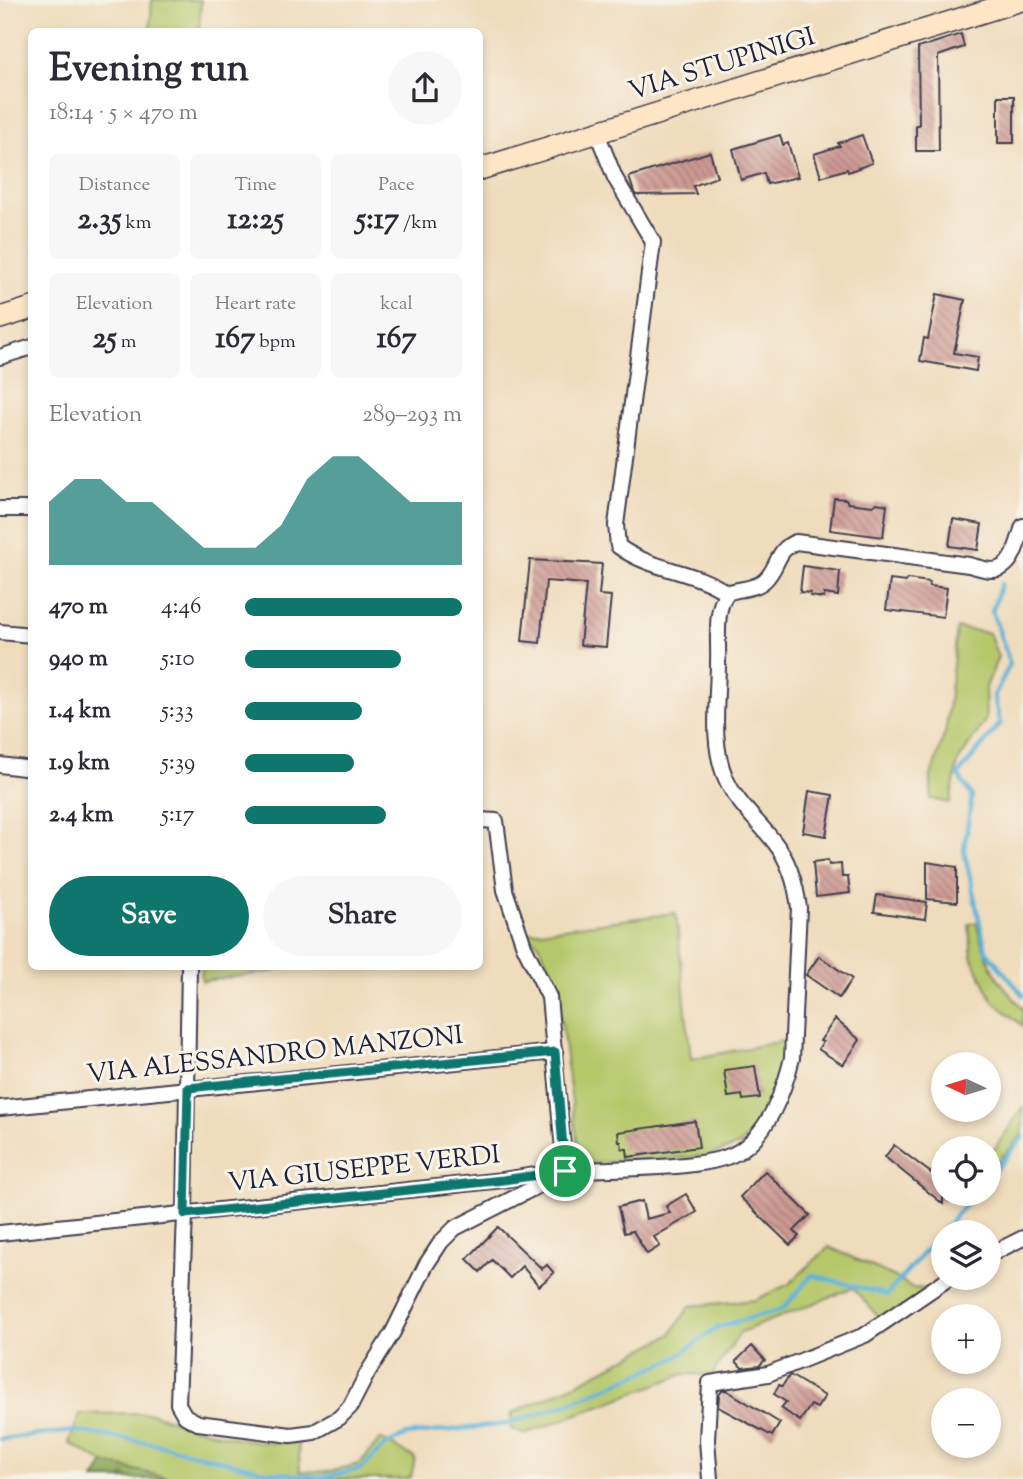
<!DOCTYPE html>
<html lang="en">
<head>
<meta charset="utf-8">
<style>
	:root { --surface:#fff; --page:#f7f7f7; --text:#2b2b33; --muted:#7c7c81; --accent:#0f766e }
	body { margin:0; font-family:"Sorts Mill Goudy",serif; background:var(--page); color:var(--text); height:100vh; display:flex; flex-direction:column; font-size:26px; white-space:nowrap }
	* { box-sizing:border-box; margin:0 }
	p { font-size:23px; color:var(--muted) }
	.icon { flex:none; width:38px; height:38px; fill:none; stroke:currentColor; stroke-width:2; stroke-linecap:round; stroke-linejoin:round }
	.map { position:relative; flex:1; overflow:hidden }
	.side { position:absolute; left:28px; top:28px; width:455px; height:942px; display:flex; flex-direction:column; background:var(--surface); border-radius:10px; box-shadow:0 4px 10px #0003 }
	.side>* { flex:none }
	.needle { width:46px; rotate:274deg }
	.controls { position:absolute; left:931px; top:1052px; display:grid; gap:14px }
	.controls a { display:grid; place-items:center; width:70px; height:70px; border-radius:50%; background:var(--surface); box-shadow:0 4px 10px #0003; font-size:35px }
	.pin { position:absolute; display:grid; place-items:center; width:60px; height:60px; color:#fff; margin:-30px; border:4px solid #fff; border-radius:50%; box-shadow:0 2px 7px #0007 }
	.round { display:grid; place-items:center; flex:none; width:74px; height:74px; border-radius:37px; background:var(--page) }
	.headline { display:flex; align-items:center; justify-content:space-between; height:119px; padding:0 21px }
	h1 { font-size:38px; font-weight:700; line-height:52px }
	.metrics { display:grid; grid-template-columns:repeat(3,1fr); gap:10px; height:119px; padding:7px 21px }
	.metrics div { display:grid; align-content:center; border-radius:10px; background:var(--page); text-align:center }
	.metrics b { font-size:30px; font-weight:700 }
	.metrics small { font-size:19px; font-weight:400 }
	.metrics p { font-size:19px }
	.chart { height:196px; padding:14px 21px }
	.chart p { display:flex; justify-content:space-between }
	.chart svg { width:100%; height:126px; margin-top:7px; fill:var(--accent); opacity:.7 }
	.cta { display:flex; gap:14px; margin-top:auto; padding:14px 21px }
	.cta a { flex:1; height:80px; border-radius:42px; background:var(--accent); color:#fff; font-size:28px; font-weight:700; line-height:80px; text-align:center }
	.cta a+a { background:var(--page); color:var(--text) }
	ul { padding:0 21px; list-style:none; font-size:23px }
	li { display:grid; grid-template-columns:112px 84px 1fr; align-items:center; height:52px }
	li i { height:18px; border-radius:9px; background:var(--accent) }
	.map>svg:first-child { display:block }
</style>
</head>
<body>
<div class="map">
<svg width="1023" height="1479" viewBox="0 0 1023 1479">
	<defs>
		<pattern id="forest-firs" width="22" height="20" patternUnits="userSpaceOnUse" patternTransform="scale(1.75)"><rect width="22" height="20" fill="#90ac5e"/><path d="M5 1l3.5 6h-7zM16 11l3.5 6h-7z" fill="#758c4f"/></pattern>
		<pattern id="building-back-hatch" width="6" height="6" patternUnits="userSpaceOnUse" patternTransform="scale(1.75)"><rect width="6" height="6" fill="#cd9993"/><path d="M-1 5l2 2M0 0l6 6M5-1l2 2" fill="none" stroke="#a67c79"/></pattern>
	</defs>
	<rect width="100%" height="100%" fill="#f7f3e8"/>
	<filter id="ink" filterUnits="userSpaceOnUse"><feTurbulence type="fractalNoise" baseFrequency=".0143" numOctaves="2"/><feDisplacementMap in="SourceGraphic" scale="14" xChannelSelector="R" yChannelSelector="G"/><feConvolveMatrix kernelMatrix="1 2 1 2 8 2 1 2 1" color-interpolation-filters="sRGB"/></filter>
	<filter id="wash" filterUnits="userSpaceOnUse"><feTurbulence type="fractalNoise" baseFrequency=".00686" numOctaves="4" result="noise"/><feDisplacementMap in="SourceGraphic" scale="28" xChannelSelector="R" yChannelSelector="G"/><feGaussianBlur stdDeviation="1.57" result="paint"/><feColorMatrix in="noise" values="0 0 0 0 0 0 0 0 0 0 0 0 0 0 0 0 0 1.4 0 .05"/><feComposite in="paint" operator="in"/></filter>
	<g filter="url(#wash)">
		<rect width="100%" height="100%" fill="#efdcbc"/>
		<g fill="#b6c76a" stroke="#6c7452" stroke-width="2">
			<path d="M152 0H201L199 31H150Z"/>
			<path d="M957 628 989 633 998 657 985 690 986 719 958 762 950 803 931 799V776L946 729Z"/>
			<path d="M676 913 691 1059 788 1040 782 1072 766 1115 740 1145 707 1156 580 1164 556 981 539 944 526 933Z"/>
			<path d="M976 922C985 958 996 982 1023 1008V1026L993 1001 972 958 969 924Z"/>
			<path d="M277 966 276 971 202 981 201 967Z"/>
			<path d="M1023 1107V1134L989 1171V1157Z"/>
			<path d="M829 1247 895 1277 913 1288 939 1290 887 1327 853 1288 741 1332 712 1375 684 1374 525 1434 511 1429 512 1413 580 1382 670 1335 690 1306 755 1300 789 1284Z"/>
			<path d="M151 1413C192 1428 254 1448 298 1442L300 1471 327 1472 359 1464 381 1439 415 1458 411 1477 406 1479H172L104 1463 69 1443 80 1414Z"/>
		</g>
		<path fill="url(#forest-firs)" stroke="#59674c" stroke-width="2" d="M104 1463 172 1479H94Z"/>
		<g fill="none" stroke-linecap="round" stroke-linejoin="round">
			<g stroke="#5bb2d8" stroke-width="4.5">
				<path d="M1001 584 992 611 1010 664 994 696 1000 724 958 775 972 796 964 850 986 951 1023 995"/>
				<path d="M989 1177 1023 1137"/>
				<path d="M0 1439 75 1431 151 1443 268 1472 325 1477 361 1469 384 1446 406 1435 507 1424 567 1404 676 1358 718 1327 783 1309 812 1275 887 1295 974 1194"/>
			</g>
		</g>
		<g id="blocks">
			<g fill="url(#building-back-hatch)">
				<path d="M961 34 964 47 938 56 939 151H916V125H919L918 48Z"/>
				<rect x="998" y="96" width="16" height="47"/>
				<path d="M780 135 783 145 788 143 798 177 767 184 764 173 741 180 733 149Z"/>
				<path d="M862 135 872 163 848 172 847 169 821 177 814 154 840 146 838 143Z"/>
				<path d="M710 152 717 177 693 186 696 194 636 195 634 192 629 177Z"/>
				<path d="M937 294 965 300 954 353 978 357 976 371 920 361 924 338 928 339Z"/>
				<path d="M834 498 846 499 848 503 873 506 877 503 887 505 883 537 830 530Z"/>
				<path d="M953 519 982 524 978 550 949 546Z"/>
				<path d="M530 560 602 564 599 595 611 596 606 647 580 645 586 584 546 581 540 643 522 641Z"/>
				<path d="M803 566 840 571 838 596 824 594V598L810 596 811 593 800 592Z"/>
				<path d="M907 579 930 582 929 586 947 588 943 617 886 610 890 580 906 582Z"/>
				<path d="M809 791 833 795 826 836 803 832Z"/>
				<path d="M828 860 829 865 841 864 842 877H848L850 893 816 897 813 862Z"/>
				<path d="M927 862 957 867V902L927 899Z"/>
				<path d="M877 895 927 902 925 919 874 912Z"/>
				<path d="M819 956 852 979 839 998 806 975Z"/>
				<path d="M835 1019 860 1040 843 1065 818 1049 823 1042 820 1041Z"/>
				<path d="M755 1066 760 1098 743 1100 742 1095 728 1097 724 1070Z"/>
				<path d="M695 1121 699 1147 628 1157 627 1149H622L621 1142H619L618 1132Z"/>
				<path d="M894 1145 931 1173 935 1167 943 1173V1204L885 1157Z"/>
				<path d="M765 1171 810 1215 794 1231 799 1236 790 1245 740 1197Z"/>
				<path d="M686 1194 697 1212 654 1237 660 1246 647 1254 633 1231 624 1233 618 1207 642 1201 646 1219 670 1213 666 1206Z"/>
				<path d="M498 1227 542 1269 547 1265 554 1273 539 1286 522 1266 510 1278 492 1260 480 1272 467 1259Z"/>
				<path d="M752 1346 765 1360 759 1366 742 1368 736 1361Z"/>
				<path d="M790 1375 825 1396 817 1408 811 1405 800 1421 781 1408 786 1402 774 1394 779 1385 782 1386Z"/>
				<path d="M726 1390 780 1423 772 1436 718 1407 719 1395 722 1391Z"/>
			</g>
		</g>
	</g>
	<g filter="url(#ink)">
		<use href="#blocks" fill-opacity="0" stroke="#413e4e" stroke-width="2"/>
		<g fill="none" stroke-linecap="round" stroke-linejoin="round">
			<g stroke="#413e4e" stroke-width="18">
				<g id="street">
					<path d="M597 133 615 178 653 242 616 525 618 546C651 571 692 569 727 593"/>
					<path d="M0 357 32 347"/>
					<path d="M0 509H32"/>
					<path d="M0 632 32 635"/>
					<path d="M0 765 32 769"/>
					<path d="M480 820 496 821 505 890 524 946 549 997 565 1171"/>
					<path d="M189 966 185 1214 178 1404 185 1416 198 1423 291 1435 314 1432 339 1418 350 1407 368 1372 393 1332 426 1265 441 1242 455 1228 557 1176"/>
					<path d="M0 1108 555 1052"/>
					<path d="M0 1233 503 1180C524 1177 545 1173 567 1171 607 1167 711 1172 741 1150 770 1130 784 1091 792 1058L799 908C796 885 790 862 775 843 759 822 737 804 726 779 710 743 718 700 718 662 719 641 714 610 727 593 739 588 755 590 765 580 779 567 776 549 796 542L969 565C977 567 985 570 992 570 1013 570 1018 541 1023 526"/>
					<path d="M989 1255 1023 1238"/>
					<path d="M710 1479 707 1440 710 1383 768 1374 865 1335 949 1278"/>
				</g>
			</g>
			<g stroke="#413e4e" stroke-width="24">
				<g id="secondary">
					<path d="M480 169 1021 0"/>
					<path d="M0 318 32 308"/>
				</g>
			</g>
			<use href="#street" stroke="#fff" stroke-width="14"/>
			<use href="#secondary" stroke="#fde5c5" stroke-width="21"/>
		</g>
	</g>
	<g fill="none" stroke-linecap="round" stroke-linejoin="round" filter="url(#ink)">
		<g stroke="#fff" stroke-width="14">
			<path id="route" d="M555 1052 565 1171 503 1180 185 1214 188 1088Z"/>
		</g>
		<use href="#route" stroke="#0f766e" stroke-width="9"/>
	</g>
	<g text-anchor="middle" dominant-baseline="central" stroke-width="6" stroke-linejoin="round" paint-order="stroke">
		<g font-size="26" fill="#22223b" stroke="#f7f3e8">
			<text transform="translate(722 65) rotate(-17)">VIA STUPINIGI</text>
			<text transform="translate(275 1056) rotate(-6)">VIA ALESSANDRO MANZONI</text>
			<text transform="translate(364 1170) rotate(-6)">VIA GIUSEPPE VERDI</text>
		</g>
	</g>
</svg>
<div class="controls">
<a><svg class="needle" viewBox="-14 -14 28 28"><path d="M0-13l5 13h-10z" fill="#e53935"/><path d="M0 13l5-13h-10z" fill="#7c7c81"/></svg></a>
<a><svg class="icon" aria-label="locate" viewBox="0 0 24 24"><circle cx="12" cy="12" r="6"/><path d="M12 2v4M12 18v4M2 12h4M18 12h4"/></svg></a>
<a><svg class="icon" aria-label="layers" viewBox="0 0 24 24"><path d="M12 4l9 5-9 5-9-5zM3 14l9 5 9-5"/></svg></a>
<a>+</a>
<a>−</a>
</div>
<div class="pin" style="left:565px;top:1171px;background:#1e9e55"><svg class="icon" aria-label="arrive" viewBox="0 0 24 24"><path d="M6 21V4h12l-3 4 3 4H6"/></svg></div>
<section class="side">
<div class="headline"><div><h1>Evening run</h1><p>18:14 · 5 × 470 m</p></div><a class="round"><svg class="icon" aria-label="share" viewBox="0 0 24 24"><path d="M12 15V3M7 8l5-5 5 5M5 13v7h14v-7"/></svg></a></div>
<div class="metrics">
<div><p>Distance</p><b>2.35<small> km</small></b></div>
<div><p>Time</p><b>12:25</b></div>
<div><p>Pace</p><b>5:17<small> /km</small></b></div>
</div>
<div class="metrics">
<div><p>Elevation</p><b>25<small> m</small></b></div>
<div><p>Heart rate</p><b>167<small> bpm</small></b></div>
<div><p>kcal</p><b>167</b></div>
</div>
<div class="chart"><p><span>Elevation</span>289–293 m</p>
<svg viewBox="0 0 160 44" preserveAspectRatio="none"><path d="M0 44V22L10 14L20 14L30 22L40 22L50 30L60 38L70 38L80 38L90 30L100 14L110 6L120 6L130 14L140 22L150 22L160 22V44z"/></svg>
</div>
<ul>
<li><b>470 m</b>4:46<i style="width:100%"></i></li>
<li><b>940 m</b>5:10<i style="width:72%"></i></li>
<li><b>1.4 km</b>5:33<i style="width:54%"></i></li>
<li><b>1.9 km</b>5:39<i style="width:50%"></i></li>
<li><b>2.4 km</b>5:17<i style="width:65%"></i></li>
</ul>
<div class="cta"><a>Save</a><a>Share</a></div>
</section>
</div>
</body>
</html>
